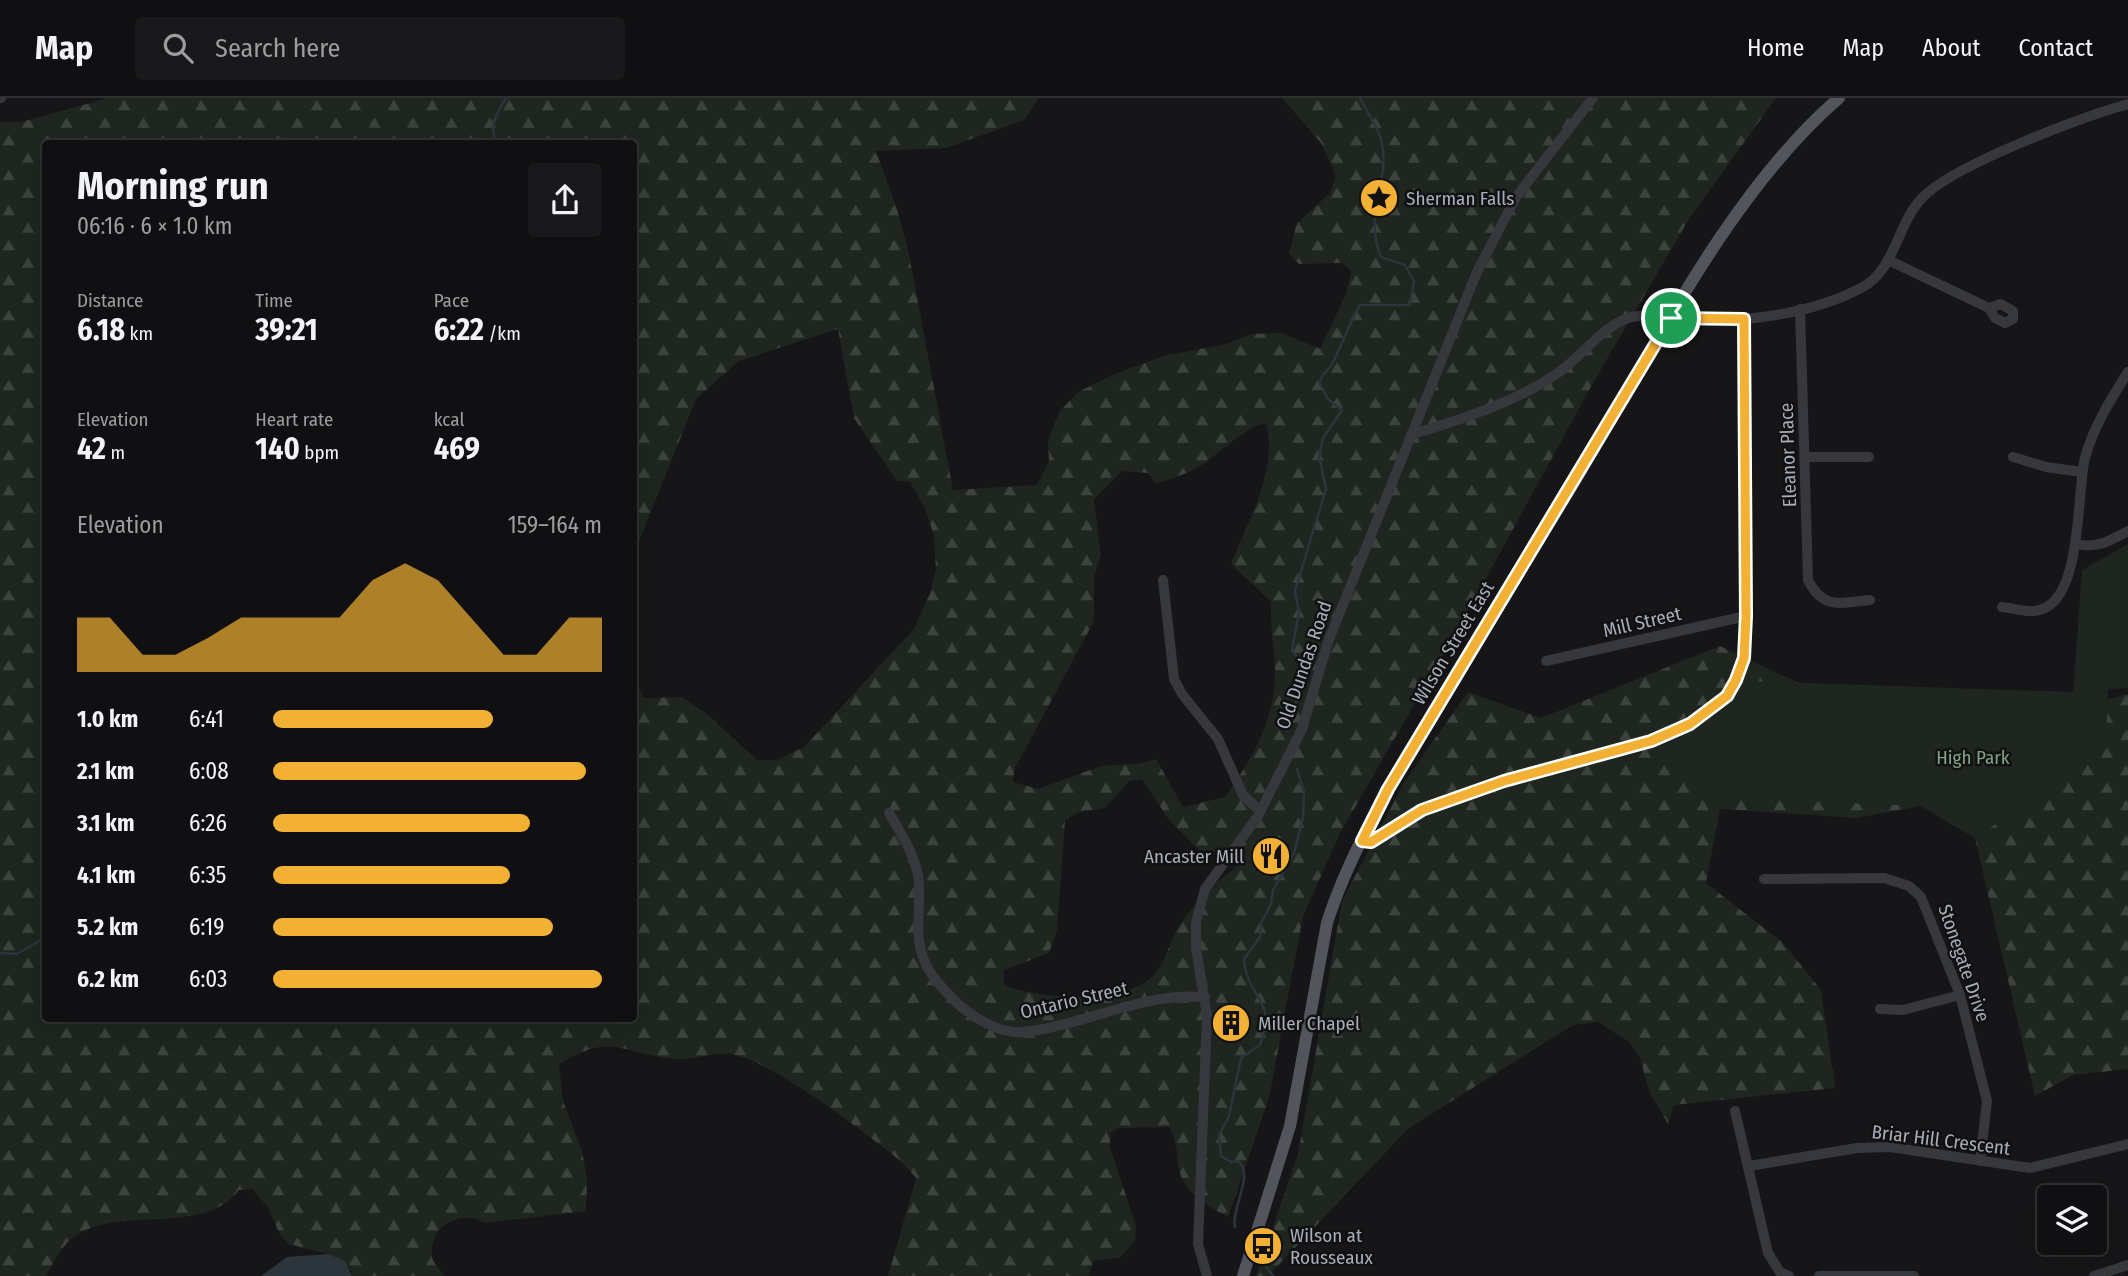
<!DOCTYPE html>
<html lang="en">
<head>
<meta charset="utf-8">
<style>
	:root { --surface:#101012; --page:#19191b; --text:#f1f3f6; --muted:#9c9d9f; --line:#303032; --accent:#f2b134 }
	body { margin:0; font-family:"Fira Sans Condensed",sans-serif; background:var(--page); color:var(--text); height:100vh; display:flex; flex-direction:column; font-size:26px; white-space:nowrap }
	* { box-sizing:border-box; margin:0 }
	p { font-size:23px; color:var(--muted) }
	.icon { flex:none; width:38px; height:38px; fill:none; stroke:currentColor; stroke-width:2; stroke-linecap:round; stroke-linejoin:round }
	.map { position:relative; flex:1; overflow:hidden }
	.details { position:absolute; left:42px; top:42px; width:595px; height:882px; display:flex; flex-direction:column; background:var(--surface); border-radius:7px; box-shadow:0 7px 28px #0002,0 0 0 2px var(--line) }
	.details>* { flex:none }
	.tools { position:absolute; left:2037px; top:1087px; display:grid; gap:14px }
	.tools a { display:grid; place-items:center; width:70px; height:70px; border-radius:7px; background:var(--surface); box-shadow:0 7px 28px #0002,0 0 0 2px var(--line); font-size:35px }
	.pin { position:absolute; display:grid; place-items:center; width:60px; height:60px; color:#fff; margin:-30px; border:4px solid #fff; border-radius:50%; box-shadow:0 2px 7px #0007 }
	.round { display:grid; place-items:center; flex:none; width:74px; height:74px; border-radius:7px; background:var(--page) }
	.summary { display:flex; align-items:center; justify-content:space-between; height:119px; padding:0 35px }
	h1 { font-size:38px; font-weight:700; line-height:52px }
	.stats { display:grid; grid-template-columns:repeat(3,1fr); gap:10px; height:119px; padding:7px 35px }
	.stats div { display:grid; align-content:center }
	.stats b { font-size:30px; font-weight:700 }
	.stats small { font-size:19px; font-weight:400 }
	.stats p { font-size:19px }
	.chart { height:196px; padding:14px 35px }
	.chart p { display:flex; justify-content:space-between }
	.chart svg { width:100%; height:126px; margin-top:7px; fill:var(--accent); opacity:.7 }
	ul { padding:0 35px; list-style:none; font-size:23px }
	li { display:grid; grid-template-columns:112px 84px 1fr; align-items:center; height:52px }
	li i { height:18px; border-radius:9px; background:var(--accent) }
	header { display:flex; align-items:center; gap:42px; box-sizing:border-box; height:98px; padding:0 35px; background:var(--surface); border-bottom:2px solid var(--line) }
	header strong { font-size:33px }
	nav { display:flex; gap:38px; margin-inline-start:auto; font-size:24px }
	.search { width:490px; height:63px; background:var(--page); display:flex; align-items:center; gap:18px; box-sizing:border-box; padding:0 24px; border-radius:7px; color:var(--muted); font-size:26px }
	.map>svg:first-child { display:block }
</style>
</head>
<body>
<header>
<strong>Map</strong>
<div class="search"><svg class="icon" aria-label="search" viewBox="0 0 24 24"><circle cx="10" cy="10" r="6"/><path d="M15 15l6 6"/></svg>Search here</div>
<nav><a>Home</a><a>Map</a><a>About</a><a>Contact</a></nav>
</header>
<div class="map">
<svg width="2128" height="1178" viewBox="0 0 2128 1178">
	<defs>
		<pattern id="forest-firs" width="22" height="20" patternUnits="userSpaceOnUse" patternTransform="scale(1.75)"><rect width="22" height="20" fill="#1e261f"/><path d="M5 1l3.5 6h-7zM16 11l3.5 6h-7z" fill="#3c433d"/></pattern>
	</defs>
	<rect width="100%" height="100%" fill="#161618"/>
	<g fill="url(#forest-firs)" fill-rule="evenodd">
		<path d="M108 0H1039L1024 22 946 50 876 53 896 108 908 151 953 392 1037 387 1049 363 1048 343 1059 314 1078 294 1115 276 1163 258 1227 246 1251 236 1282 235 1320 251 1346 196 1351 173 1342 165 1299 166 1289 155 1297 125 1330 95 1336 78 1321 45 1282 0H1776L1689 121 1593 285 1466 517 1340 735 1303 818 1269 1000 1228 1119C1210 1109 1190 1099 1181 1078 1175 1063 1181 1051 1169 1029L1119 1030 1110 1035V1049L1136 1128 1135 1143 1121 1159 1093 1163 1089 1178H888L916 1080 903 1065C868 1037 772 962 730 956 713 954 694 962 677 961 621 957 615 932 559 966L563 1003 582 1053 587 1081 586 1113 485 1125C460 1110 428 1129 432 1159 433 1165 440 1172 444 1178H352V1173L328 1156 289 1146 280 1137 268 1109 252 1091 239 1092C201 1141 114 1104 70 1142 60 1151 53 1167 45 1178H0V24H21ZM46 46H634V456L696 301 739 263 838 231 854 320 897 383 910 384 925 410 934 438 936 471 930 495 914 531 804 649 777 662H757L707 616 681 599 644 600 634 578V920H46ZM1266 325C1279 372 1247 424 1231 466L1271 504C1270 529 1275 555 1275 580 1273 626 1251 662 1225 699L1183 709 1156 661 1137 666 1101 668 1038 691 1013 684 1014 672 1094 523V479L1101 457 1094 402 1122 373 1148 375 1156 386C1168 381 1181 378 1193 372 1216 360 1242 330 1266 325ZM1142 681 1169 722 1199 752 1231 755 1239 765C1232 775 1223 778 1215 786 1204 797 1192 810 1182 823 1170 838 1168 861 1155 876 1127 908 1039 901 1004 887V872L1049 855 1057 832 1065 722 1080 714 1105 710 1129 683Z"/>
		<path d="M1720 548 1820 595 2101 603 2128 596V971L2073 977 2035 998 1975 740 1921 708 1856 720 1720 711 1706 785 1782 844 1821 892 1835 990 1674 1007 1668 1026 1649 993 1640 960 1629 944 1598 924 1573 927 1409 1030 1268 1178H1256L1298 1056 1342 803 1405 683 1468 594 1541 620Z"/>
	</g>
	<path fill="#1e261f" d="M2128 446V590L2108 591 2106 651 1975 740 1921 708 1721 700 1682 675 1662 643C1705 629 1716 616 1746 583L2073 594 2082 472Z"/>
	<path fill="#2c353c" d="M328 1156 345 1163 352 1178H261L287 1159Z"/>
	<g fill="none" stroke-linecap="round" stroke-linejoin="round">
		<g stroke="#2c353c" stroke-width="2.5">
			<path d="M497 46C488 28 497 15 506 0"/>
			<path d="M1287 633C1290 612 1302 595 1307 574L1292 552 1299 514 1295 493 1326 391 1319 358 1323 340 1342 312 1328 301 1319 285C1322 276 1328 273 1332 266 1342 247 1349 226 1360 207H1410L1414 183 1405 167 1381 159C1363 116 1390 86 1382 45 1379 30 1366 13 1360 0"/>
			<path d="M0 855 17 856 46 839"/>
			<path d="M1235 1129C1231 1109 1255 1077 1238 1063L1231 1064 1221 1058 1219 1037 1229 1018 1241 960 1260 947C1263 938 1267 928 1266 919 1264 900 1245 888 1244 861L1260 839 1261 825 1271 806 1273 792 1294 755 1303 720 1304 694 1297 671"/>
			<path d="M1266 1168 1273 1178"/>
		</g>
		<g stroke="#37383d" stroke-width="10">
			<path d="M0 0H1"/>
			<path d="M1888 162 1989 210 1995 220 2005 225 2013 221V213L2001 206 1989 210"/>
			<path d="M1800 211 1808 482C1823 512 1840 505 1870 502"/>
			<path d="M1412 336C1458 323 1523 301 1562 272 1582 257 1604 228 1628 220 1649 214 1676 222 1697 222 1750 224 1814 215 1861 190 1895 173 1897 126 1922 100 1953 67 2082 19 2128 6"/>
			<path d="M1806 359H1869"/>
			<path d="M2013 359 2046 369 2082 374"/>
			<path d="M2076 446C2096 451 2110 443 2128 433"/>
			<path d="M1163 482 1174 581 1182 596 1218 641 1243 697 1260 713"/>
			<path d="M2002 509C2012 510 2024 514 2034 513 2084 510 2076 394 2085 360 2093 329 2111 301 2128 274"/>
			<path d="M1546 563 1746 518"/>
			<path d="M889 715C901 735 913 754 918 777 922 805 913 836 924 862 930 878 944 892 956 904 972 919 999 936 1022 934 1085 928 1140 894 1205 899"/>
			<path d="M1362 743 1371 744 1422 712 1504 683 1651 643 1691 626 1727 598 1736 581 1744 560 1746 518 1744 221"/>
			<path d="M1764 781 1884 780 1909 788 1921 799 1960 897 1987 1003 1980 1063"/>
			<path d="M1880 911 1903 912 1960 897"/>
			<path d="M1735 1013 1768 1155 1780 1174 1789 1178"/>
			<path d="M1749 1068 1857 1050 1890 1049 2030 1070 2128 1046"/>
			<path d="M1207 1178 1198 1146 1207 918 1196 850V824L1205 791 1258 718 1302 631 1328 544 1477 174 1516 99 1593 0"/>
			<path d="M1819 1178H1914"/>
			<path d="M2094 1178 2128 1167"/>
		</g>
		<path stroke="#53555c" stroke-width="12" d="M1243 1178 1290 1028 1327 825C1350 753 1391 687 1429 622 1475 546 1521 471 1567 396 1646 267 1725 98 1839 0"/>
	</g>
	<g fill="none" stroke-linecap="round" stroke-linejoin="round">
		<g stroke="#fff" stroke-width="14">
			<path id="route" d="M1671 220 1744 221 1746 518 1744 560 1736 582 1727 598 1690 626 1651 643 1504 683 1422 712 1371 744 1362 743 1388 691Z"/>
		</g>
		<use href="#route" stroke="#f2b134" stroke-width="9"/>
	</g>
	<defs>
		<g id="sight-disc" transform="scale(2.0125)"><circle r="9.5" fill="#f2b134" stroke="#111113"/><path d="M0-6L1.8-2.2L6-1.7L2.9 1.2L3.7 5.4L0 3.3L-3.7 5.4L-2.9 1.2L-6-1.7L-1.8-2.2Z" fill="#111"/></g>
		<g id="restaurant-disc" transform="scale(2.0125)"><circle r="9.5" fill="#f2b134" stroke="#111113"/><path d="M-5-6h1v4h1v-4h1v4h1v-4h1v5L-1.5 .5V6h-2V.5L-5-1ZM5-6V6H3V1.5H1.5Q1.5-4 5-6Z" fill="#111"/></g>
		<g id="building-disc" transform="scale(2.0125)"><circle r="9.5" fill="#f2b134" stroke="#111113"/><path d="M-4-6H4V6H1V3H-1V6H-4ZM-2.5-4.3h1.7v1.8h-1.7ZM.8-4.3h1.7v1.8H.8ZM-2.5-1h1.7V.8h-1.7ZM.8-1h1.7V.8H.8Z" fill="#111"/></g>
		<g id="bus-disc" transform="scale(2.0125)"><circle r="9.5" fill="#f2b134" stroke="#111113"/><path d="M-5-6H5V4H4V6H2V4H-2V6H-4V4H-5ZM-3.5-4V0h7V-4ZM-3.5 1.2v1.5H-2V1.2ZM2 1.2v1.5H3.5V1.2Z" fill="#111"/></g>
	</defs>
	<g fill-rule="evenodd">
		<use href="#sight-disc" x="1379" y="100"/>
		<use href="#restaurant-disc" x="1271" y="758"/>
		<use href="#building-disc" x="1231" y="925"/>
		<use href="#bus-disc" x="1263" y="1148"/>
	</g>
	<g text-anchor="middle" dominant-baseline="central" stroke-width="5" stroke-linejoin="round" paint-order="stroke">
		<g font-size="19" fill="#a8adb8" stroke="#111113" text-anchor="start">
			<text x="1406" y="100">Sherman Falls</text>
			<text x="1244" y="758" text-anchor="end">Ancaster Mill</text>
			<text x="1258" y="925">Miller Chapel</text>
			<text x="1290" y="1137">Wilson at<tspan x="1290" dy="22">Rousseaux</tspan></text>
		</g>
		<g font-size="19" fill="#a8adb8" stroke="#111113">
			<text transform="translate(1788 357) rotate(-92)">Eleanor Place</text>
			<text transform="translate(1642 524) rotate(-13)">Mill Street</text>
			<text transform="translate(1453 545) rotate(-59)">Wilson Street East</text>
			<text transform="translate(1304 567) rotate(-71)">Old Dundas Road</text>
			<text transform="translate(1964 865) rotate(71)">Stonegate Drive</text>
			<text transform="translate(1074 902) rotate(-13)">Ontario Street</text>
			<text transform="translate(1941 1042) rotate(7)">Briar Hill Crescent</text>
		</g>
		<g font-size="19" fill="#7fa381" stroke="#111113">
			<text x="1973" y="659">High Park</text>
		</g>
	</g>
</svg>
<div class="tools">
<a><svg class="icon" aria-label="layers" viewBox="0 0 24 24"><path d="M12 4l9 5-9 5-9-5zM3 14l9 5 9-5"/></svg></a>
</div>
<div class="pin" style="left:1671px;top:220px;background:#1e9e55"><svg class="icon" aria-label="arrive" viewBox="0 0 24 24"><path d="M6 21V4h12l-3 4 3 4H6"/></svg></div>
<section class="details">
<div class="summary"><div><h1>Morning run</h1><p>06:16 · 6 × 1.0 km</p></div><a class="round"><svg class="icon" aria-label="share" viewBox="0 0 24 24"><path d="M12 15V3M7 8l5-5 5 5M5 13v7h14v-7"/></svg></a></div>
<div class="stats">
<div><p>Distance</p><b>6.18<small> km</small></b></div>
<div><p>Time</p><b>39:21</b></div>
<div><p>Pace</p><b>6:22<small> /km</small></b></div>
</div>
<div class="stats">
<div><p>Elevation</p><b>42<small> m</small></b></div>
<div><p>Heart rate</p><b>140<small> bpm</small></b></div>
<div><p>kcal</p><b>469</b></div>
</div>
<div class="chart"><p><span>Elevation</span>159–164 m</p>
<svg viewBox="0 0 160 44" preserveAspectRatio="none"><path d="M0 44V25L10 25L20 38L30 38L40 32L50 25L60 25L70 25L80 25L90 12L100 6L110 12L120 25L130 38L140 38L150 25L160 25V44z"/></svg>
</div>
<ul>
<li><b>1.0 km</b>6:41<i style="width:67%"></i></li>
<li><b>2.1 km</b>6:08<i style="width:95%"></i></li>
<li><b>3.1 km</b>6:26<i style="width:78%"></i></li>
<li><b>4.1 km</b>6:35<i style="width:72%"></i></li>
<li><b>5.2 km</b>6:19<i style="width:85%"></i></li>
<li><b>6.2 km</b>6:03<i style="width:100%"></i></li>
</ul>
</section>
</div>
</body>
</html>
